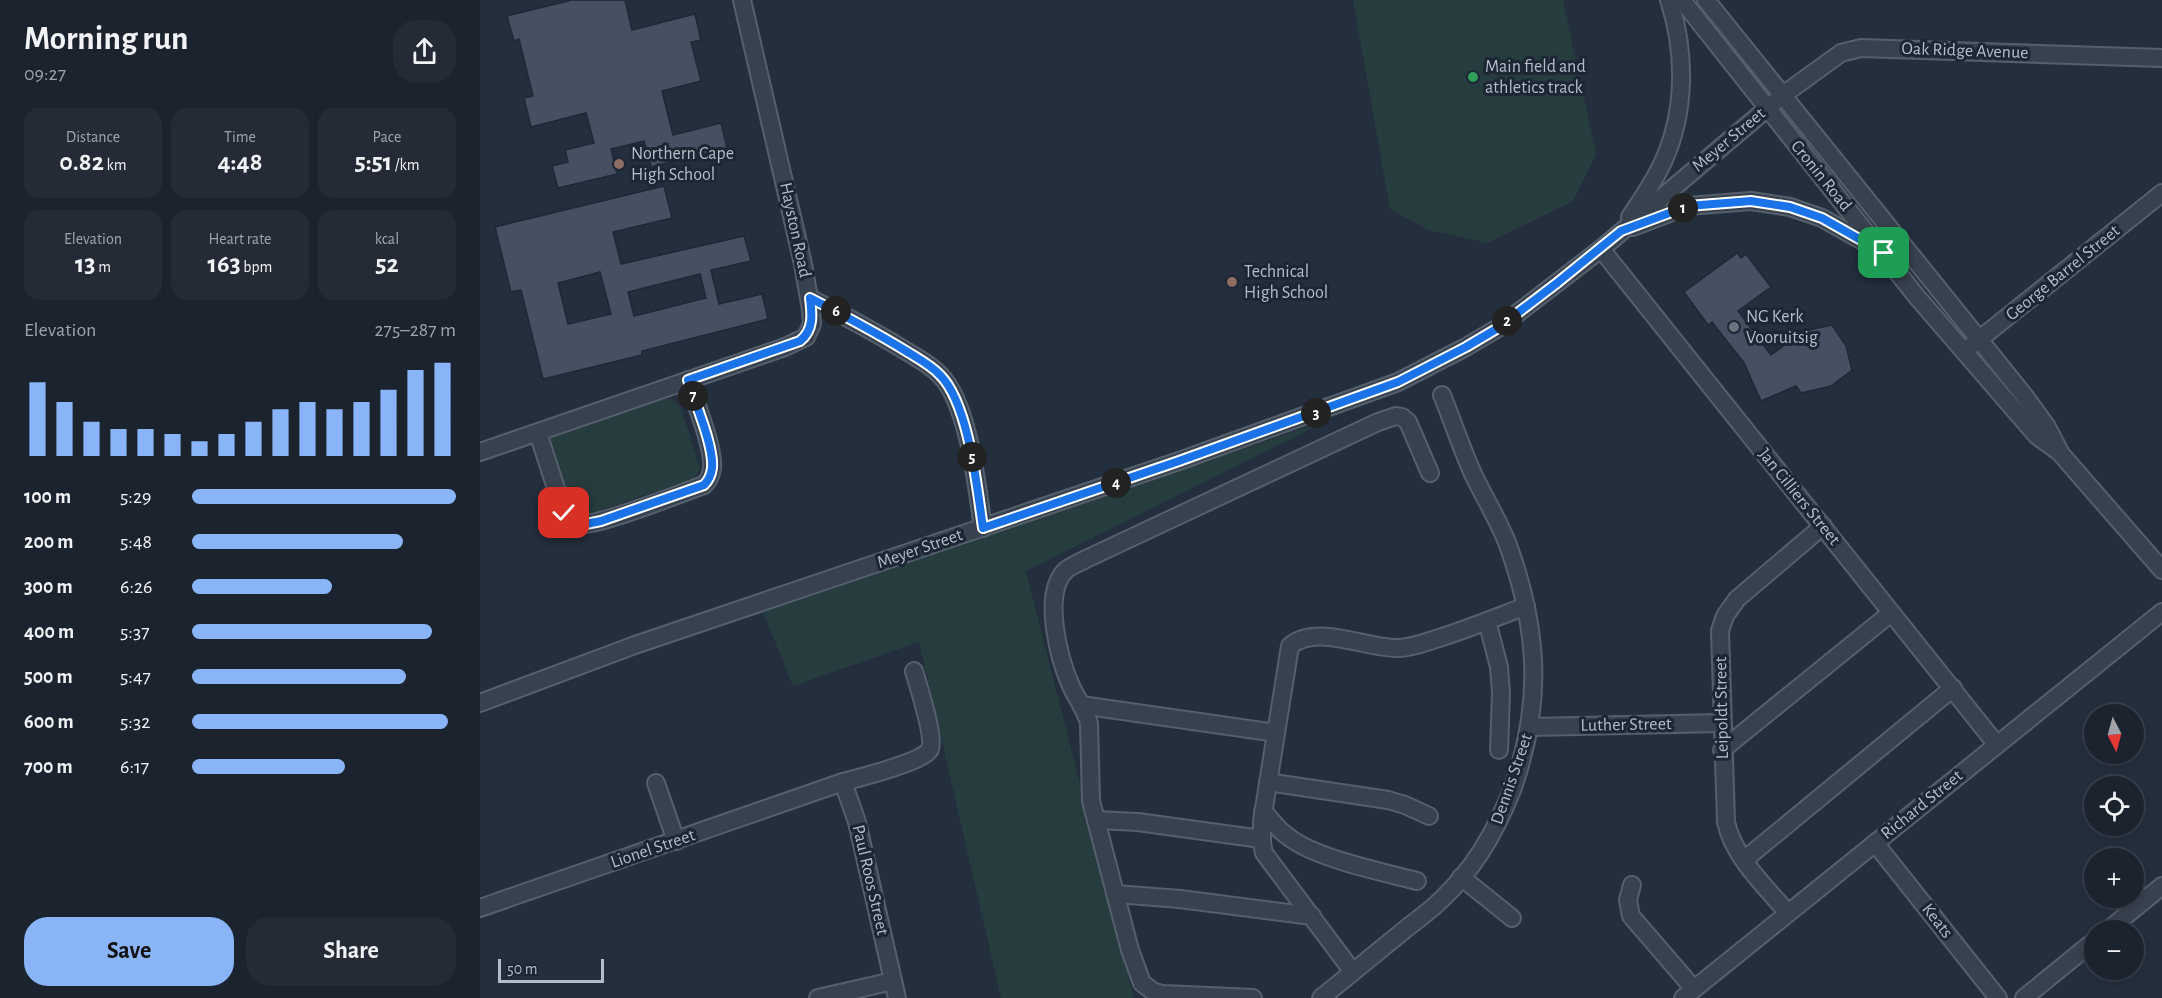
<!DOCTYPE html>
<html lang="en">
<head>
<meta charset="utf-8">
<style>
	:root { --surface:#1b232e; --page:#242b36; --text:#f1f3f6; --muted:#a0a4aa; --line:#39404a; --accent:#8ab4f8 }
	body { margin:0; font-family:"Alegreya Sans",sans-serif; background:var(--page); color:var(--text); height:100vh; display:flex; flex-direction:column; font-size:22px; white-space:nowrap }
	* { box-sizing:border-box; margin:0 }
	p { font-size:20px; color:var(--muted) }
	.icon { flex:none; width:33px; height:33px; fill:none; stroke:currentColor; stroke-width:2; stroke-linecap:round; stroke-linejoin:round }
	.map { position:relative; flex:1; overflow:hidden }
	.details { display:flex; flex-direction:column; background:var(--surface); width:480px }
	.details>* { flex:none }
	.needle { width:39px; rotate:174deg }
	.buttons { position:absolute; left:1604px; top:704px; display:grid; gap:12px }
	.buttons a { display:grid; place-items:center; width:60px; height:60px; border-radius:50%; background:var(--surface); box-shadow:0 3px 9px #0003,0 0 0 2px var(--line); font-size:30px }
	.scale { position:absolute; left:18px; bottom:15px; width:106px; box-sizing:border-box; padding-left:6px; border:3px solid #b4bcc9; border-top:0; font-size:16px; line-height:21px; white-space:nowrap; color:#b4bcc9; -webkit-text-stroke:4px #1d2633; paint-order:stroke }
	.pin { position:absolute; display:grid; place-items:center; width:51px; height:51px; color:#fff; margin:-26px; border-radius:12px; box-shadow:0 3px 9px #0006 }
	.km { position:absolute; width:30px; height:30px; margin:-15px; border-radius:50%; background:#222; color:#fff; font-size:16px; line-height:30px; text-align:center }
	.round { display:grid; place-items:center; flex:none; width:63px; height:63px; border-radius:24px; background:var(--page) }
	.headline { display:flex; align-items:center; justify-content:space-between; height:102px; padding:0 24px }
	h1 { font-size:33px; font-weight:700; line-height:45px }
	.figures { display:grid; grid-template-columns:repeat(3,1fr); gap:9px; height:102px; padding:6px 24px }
	.figures div { display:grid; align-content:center; border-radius:15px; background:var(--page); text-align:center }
	.figures b { font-size:26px; font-weight:700 }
	.figures small { font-size:16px; font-weight:400 }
	.figures p { font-size:16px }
	.chart { height:168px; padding:12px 24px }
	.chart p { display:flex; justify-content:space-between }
	.chart svg { width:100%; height:108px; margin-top:6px; stroke:var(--accent); stroke-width:6 }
	.cta { display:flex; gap:12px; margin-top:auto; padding:12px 24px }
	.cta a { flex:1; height:69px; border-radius:24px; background:var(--accent); color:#111; font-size:24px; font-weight:700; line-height:69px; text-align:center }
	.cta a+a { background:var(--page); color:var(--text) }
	ul { padding:0 24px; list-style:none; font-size:20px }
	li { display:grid; grid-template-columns:96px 72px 1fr; align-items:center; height:45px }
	li i { height:15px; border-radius:8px; background:var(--accent) }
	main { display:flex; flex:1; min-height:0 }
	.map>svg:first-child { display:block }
</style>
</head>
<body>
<main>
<section class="details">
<div class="headline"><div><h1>Morning run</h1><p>09:27</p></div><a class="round"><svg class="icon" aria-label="share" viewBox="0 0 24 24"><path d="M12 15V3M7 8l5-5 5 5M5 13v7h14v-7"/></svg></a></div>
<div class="figures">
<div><p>Distance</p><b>0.82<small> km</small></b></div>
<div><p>Time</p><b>4:48</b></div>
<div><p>Pace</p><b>5:51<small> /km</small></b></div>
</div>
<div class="figures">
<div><p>Elevation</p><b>13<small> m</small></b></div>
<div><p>Heart rate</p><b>163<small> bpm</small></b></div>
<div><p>kcal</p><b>52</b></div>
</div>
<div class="chart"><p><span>Elevation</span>275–287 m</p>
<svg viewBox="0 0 160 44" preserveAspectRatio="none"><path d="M5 44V14M15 44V22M25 44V30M35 44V33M45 44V33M55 44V35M65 44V38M75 44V35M85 44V30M95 44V25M105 44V22M115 44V25M125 44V22M135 44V17M145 44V9M155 44V6"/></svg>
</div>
<ul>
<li><b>100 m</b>5:29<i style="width:100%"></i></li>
<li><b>200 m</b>5:48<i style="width:80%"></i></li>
<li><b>300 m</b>6:26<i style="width:53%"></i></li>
<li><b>400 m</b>5:37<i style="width:91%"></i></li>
<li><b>500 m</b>5:47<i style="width:81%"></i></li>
<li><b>600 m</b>5:32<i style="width:97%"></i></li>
<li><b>700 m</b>6:17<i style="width:58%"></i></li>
</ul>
<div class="cta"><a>Save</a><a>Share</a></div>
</section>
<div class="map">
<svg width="1682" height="998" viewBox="0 0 1682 998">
	<rect width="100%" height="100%" fill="#242f3e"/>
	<g fill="#263c3f">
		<path d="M873 0H1083L1116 154 1093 201 1008 243 948 230 910 209Z"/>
		<path d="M183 399H192L201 408 220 469 213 479 94 519 66 442 72 435Z"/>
		<path d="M848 420 546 571 654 998H521L439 642 313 686 283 612Z"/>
	</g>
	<g fill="#455162" stroke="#1f2835" stroke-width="1.5" fill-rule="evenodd">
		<path d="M92 0H145L152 30 215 14 221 40 211 42 221 81 182 91 193 135 241 123 247 148 171 167 164 141 131 149 137 174 78 188 72 166 88 162 85 150 114 143 106 113 51 127 44 98 53 96 39 39 34 41 27 16Z"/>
		<path d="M184 186 192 218 133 232 141 264 264 236 271 261 231 270 239 304 282 294 288 319 162 351V355L63 379 41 290 31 292 15 227ZM120 272 131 314 88 324 78 283ZM220 274 226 298 154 316 148 292Z"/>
		<path d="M1257 253 1261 258 1266 254 1291 287 1258 311 1291 355 1324 331 1352 325 1366 346 1372 370 1351 386 1321 393 1316 386 1281 401 1264 363 1232 322 1228 325 1204 292Z"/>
	</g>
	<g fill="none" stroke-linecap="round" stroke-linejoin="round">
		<g stroke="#565f6c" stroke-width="20">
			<g id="minor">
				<path d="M1202 0 1437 297 1557 436 1578 451"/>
				<path d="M1226 0 1543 394 1567 427 1581 454 1682 570"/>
				<path d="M1150 217C1161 200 1174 182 1183 162 1206 112 1206 52 1189 0"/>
				<path d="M1153 227 1208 206 1271 201 1310 207 1342 218 1395 248"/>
				<path d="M1121 249 1517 745"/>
				<path d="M329 298C363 315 395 332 426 351 437 358 451 365 460 375 489 404 497 488 503 528"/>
				<path d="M1491 346 1682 193"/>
				<path d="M58 433 84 513C88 519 91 522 99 524 117 527 201 493 224 485 229 480 231 476 232 468 234 447 215 402 208 380"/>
				<path d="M0 452 305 347 326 337 332 324 331 310 323 264 262 0"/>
				<path d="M1007 621 1019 667 1021 693 1019 750"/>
				<path d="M0 703 155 645 699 461 918 382 986 347 1018 328 1121 249 1303 95 1361 53 1381 48 1682 58"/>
				<path d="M601 705 796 733"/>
				<path d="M1050 727 1242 723"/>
				<path d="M1242 750 1411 613"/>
				<path d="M363 782C378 778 446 761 450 749 455 737 438 685 434 671"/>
				<path d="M788 782 908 800 925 805 949 816"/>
				<path d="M176 783 196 841"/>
				<path d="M783 811C791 819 797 829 806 835 833 858 902 872 937 881"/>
				<path d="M616 820 658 822 781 839"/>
				<path d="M1395 843 1518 998"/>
				<path d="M1264 860 1473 688"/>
				<path d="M981 877 1032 918"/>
				<path d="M1152 885 1148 900 1151 916 1214 989"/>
				<path d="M636 894 700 899 832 916"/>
				<path d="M0 908 363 782 377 822 417 998"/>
				<path d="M1308 913C1285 886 1254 858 1246 822L1240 631 1245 616 1257 599 1343 526"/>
				<path d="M1628 930 1682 886"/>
				<path d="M873 972 784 853 782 843V821L810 646C836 623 887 649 918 648 932 648 946 642 959 638 988 629 1017 617 1046 606"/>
				<path d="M338 998 413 981"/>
				<path d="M773 998 683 994 674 992 662 983 650 950 611 801 609 723C605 709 597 699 591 686 579 659 562 595 585 571 590 566 599 563 606 559L898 422 916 416 922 417 928 422 950 473"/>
				<path d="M841 998C868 976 895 954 922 932 935 921 949 912 961 900 993 870 1016 831 1032 790 1063 704 1059 631 1028 545 1019 521 1005 499 994 476 982 450 973 422 962 395"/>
				<path d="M1203 998 1682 612"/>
				<path d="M1544 998 1614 941"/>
			</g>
		</g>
		<use href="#minor" stroke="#38414e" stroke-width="16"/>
	</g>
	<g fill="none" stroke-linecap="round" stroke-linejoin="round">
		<g stroke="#fff" stroke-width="12">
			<path id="route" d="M84 513 89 520 106 524 121 521 224 485C229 480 231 476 232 468 234 446 215 403 208 380L320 341C334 330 332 314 330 298 363 315 395 332 426 351 437 358 451 365 460 375 489 404 497 488 503 528L699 461 918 382 986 347 1018 328 1077 283 1141 231 1208 206 1271 201 1310 207 1342 218 1404 253"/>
		</g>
		<use href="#route" stroke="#1a73e8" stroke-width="8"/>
	</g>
	<circle fill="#2e9e5b" stroke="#1d2633" stroke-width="2" cx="993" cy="77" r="6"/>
	<g fill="#8d6e63" stroke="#1d2633" stroke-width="2">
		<circle cx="139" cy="164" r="6"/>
		<circle cx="752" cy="282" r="6"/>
	</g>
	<circle fill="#6b7280" stroke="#1d2633" stroke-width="2" cx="1254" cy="327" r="6"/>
	<g text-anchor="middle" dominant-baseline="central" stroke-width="6" stroke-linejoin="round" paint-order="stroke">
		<g font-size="18" fill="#b4bcc9" stroke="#1d2633">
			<text transform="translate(1485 51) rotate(2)">Oak Ridge Avenue</text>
			<text transform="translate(1249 140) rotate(-40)">Meyer Street</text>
			<text transform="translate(1341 176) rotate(51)">Cronin Road</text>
			<text transform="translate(315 230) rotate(78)">Hayston Road</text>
			<text transform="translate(1583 273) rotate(-39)">George Barrel Street</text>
			<text transform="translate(1319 497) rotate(51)">Jan Cilliers Street</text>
			<text transform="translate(440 549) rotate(-19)">Meyer Street</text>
			<text transform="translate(1242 708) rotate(-91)">Leipoldt Street</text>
			<text transform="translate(1146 725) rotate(-1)">Luther Street</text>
			<text transform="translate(1032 779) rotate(-71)">Dennis Street</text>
			<text transform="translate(1442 805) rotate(-39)">Richard Street</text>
			<text transform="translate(173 849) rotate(-19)">Lionel Street</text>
			<text transform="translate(390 880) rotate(77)">Paul Roos Street</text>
			<text transform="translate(1457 921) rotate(52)">Keats</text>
		</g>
		<g font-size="18" fill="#b4bcc9" stroke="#1d2633" text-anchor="start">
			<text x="1005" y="67">Main field and<tspan x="1005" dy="21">athletics track</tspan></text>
			<text x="151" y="154">Northern Cape<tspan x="151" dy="21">High School</tspan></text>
			<text x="764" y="272">Technical<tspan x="764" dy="21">High School</tspan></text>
			<text x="1266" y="317">NG Kerk<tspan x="1266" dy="21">Vooruitsig</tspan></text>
		</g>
	</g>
</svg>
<div class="buttons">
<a><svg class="needle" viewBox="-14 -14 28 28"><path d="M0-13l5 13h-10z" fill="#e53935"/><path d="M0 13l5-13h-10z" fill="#a0a4aa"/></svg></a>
<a><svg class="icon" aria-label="locate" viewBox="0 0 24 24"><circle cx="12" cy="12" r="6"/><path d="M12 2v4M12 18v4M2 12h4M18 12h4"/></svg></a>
<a>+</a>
<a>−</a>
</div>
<div class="scale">50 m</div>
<div class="pin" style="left:1404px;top:253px;background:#1e9e55"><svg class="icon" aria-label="arrive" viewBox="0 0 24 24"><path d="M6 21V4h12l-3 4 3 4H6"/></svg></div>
<div class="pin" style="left:84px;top:513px;background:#d93025"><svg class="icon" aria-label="check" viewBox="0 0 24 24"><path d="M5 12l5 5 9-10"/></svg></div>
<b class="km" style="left:1203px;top:208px">1</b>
<b class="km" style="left:1027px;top:321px">2</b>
<b class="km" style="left:836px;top:413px">3</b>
<b class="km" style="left:636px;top:483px">4</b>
<b class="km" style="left:492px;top:457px">5</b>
<b class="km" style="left:356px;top:311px">6</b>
<b class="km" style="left:213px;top:396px">7</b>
</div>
</main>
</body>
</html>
